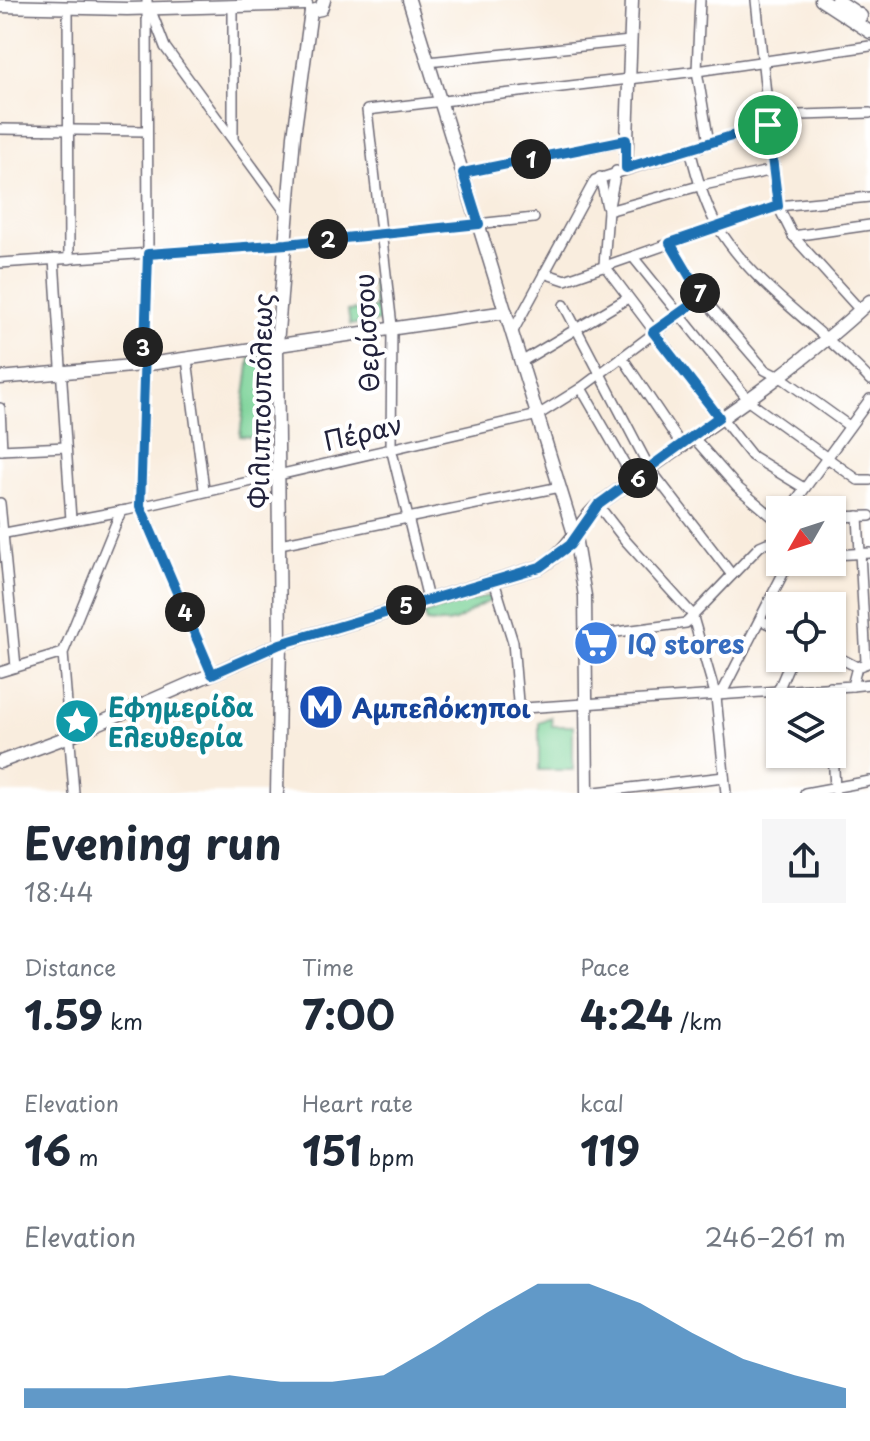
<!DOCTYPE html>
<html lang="en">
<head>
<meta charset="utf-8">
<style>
	:root { --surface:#fff; --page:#f6f6f7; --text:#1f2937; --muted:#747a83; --accent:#1f6fb2 }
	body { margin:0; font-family:"Playpen Sans",sans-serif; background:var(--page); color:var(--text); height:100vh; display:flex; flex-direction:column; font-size:30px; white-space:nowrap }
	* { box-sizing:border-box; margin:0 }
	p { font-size:26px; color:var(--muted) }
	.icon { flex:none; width:44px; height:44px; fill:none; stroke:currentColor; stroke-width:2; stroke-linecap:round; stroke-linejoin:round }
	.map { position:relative; height:793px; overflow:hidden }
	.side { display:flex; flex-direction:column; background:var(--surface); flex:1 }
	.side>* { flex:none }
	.needle { width:52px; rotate:231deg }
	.buttons { position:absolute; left:766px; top:496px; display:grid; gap:16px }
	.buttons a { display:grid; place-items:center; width:80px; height:80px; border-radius:0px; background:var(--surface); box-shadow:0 2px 6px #0004; font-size:40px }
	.pin { position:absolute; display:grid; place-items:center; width:68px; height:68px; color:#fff; margin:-34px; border:4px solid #fff; border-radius:50%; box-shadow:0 2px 8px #0007 }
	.km { position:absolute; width:40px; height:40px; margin:-20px; border-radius:50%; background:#222; color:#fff; font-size:22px; line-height:40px; text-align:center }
	.round { display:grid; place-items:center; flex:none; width:84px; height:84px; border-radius:0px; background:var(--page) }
	.overview { display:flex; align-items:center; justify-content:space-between; height:136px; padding:0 24px }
	h1 { font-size:44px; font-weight:700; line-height:60px }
	.stats { display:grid; grid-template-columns:repeat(3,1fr); gap:12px; height:136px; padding:8px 24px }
	.stats div { display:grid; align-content:center }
	.stats b { font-size:40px; font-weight:700 }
	.stats small { font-size:22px; font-weight:400 }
	.stats p { font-size:22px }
	.chart { height:224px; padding:16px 24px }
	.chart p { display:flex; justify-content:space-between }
	.chart svg { width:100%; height:144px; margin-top:8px; fill:var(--accent); opacity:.7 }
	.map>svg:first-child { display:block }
</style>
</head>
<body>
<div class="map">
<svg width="870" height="793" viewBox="0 0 870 793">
	<rect width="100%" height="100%" fill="#fff"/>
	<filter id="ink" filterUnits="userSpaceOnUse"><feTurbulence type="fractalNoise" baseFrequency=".0125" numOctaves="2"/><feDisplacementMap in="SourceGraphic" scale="16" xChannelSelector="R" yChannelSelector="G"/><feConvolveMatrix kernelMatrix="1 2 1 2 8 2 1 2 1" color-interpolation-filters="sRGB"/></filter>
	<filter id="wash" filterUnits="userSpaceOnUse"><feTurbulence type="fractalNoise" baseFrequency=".006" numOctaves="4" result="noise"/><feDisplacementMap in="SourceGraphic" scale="32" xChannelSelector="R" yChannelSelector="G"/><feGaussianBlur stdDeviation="1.8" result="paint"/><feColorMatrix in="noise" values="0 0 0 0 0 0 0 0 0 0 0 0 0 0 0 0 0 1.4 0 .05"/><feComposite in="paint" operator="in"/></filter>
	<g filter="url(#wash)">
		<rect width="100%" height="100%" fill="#f9edde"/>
		<g fill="#7ad297" stroke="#4e7a69" stroke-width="2">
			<path d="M382 280 386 321 350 325 348 311 375 308 372 281Z"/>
			<path d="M250 357H270L266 439 240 436Z"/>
			<path d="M489 596 491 601C464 608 468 628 426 622L424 614Z"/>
			<path d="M551 717 552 726H573V770H539V722Z"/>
		</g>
	</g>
	<g filter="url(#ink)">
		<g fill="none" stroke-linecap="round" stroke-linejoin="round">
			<g stroke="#6d6974" stroke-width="12">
				<g id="street">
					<path d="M147 0 148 254 140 506 212 674"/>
					<path d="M700 0 697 71 709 143"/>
					<path d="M756 0 778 206 793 236 860 310"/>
					<path d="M233 6V139"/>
					<path d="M68 7 69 259"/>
					<path d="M150 8 165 47 287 214"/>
					<path d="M428 62 630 41"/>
					<path d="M0 129 147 131"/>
					<path d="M690 149C696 174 703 200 716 224 754 288 822 327 870 380"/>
					<path d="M616 171 608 211 604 265 719 417"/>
					<path d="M463 173 626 140"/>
					<path d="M600 177 607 207"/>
					<path d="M608 211 699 186 774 170"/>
					<path d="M793 236 870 225"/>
					<path d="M670 243 702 297 765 370 785 380 849 426"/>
					<path d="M633 257 751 403 858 480H870"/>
					<path d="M54 259 71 520"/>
					<path d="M0 263 287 244 534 218"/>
					<path d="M544 273 565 280 778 206 870 197"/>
					<path d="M564 305 650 469 732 575"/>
					<path d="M512 333 595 180 800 115 870 113"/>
					<path d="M622 357 682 446"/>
					<path d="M187 359 204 489"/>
					<path d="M521 362 628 298"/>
					<path d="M581 388 634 480"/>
					<path d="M0 408 2 450"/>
					<path d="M720 416 752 456 804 488"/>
					<path d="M693 437 737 487 780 523"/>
					<path d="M0 450 66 447"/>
					<path d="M0 503 16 667"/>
					<path d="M598 505 625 540 692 614 716 697 726 793"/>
					<path d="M789 510 870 399"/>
					<path d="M858 516 866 662"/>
					<path d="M832 517 870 516"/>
					<path d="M0 534 127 510 538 415 581 388 702 297"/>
					<path d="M280 544 560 487"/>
					<path d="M832 555 870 553"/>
					<path d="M494 581 513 642 518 702 524 708 852 686 857 667 870 662"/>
					<path d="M428 599 391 448 392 326 367 110 697 71 870 46"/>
					<path d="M760 620 780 629"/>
					<path d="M586 636 686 623 760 546 767 543 780 547"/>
					<path d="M832 654 857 667"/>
					<path d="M0 672 63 653"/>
					<path d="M852 686 870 684"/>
					<path d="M830 687 831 702"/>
					<path d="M777 693 792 658"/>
					<path d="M716 697 724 689 789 562"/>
					<path d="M832 730 835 790"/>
					<path d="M74 793 63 653 121 511"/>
					<path d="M587 793 724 777"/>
					<path d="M805 793 870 781"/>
				</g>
			</g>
			<g stroke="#6d6974" stroke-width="15">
				<g id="secondary">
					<path d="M409 0 575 537 585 596 587 793"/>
					<path d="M821 0 870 32"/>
					<path d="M837 0 861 16"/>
					<path d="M0 6 127 9 306 4"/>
					<path d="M311 11 321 9 324 0"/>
					<path d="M626 168 632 0"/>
					<path d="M0 378 142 365 506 312"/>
					<path d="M0 762 70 736 280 644 540 567C574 547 579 519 602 502 692 437 789 377 870 301"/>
					<path d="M277 793 280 644 277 344 294 136 311 11"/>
				</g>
			</g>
			<use href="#street" stroke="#fff" stroke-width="9"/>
			<use href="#secondary" stroke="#fff" stroke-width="12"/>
		</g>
	</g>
	<g fill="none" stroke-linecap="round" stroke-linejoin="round" filter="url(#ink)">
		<g stroke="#fff" stroke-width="16">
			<path id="route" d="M768 125 778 206 670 243 702 297 653 332 719 417 598 505 570 545 540 567 280 644 212 674 140 506 148 254 287 244 479 224 463 173 626 140V168Z"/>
		</g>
		<use href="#route" stroke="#1f6fb2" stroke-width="10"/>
	</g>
	<defs>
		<g id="supermarket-disc" transform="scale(2.3)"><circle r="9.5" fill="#3f7fe0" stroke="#fff"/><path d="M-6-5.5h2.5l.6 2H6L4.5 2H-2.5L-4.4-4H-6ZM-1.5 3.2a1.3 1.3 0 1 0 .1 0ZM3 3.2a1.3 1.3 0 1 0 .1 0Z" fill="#fff"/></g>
		<g id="metro-disc" transform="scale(2.3)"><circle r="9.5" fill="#1a4fb4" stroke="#fff"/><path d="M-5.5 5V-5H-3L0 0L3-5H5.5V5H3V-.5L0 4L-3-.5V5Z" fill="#fff"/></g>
		<g id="sight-disc" transform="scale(2.3)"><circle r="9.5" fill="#0f9aa8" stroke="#fff"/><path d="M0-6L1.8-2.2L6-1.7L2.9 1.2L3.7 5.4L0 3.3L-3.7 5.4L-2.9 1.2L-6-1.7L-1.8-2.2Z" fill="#fff"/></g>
	</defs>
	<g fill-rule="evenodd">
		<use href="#supermarket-disc" x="596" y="643"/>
		<use href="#metro-disc" x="321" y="707"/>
		<use href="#sight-disc" x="77" y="721"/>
	</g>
	<g text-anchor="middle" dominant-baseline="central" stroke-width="8" stroke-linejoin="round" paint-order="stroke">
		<g font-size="26" fill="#22223b" stroke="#fff">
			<text transform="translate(366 333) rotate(-93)">Θερίσσου</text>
			<text transform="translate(260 401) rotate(-89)">Φιλιππουπόλεως</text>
			<text transform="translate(363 432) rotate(-13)">Πέραν</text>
		</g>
		<g font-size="26" font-weight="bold" fill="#366cbe" stroke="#fff" text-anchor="start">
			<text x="627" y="643">IQ stores</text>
		</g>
		<g font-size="26" font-weight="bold" fill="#0d838f" stroke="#fff" text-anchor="start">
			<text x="108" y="706">Εφημερίδα<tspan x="108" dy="30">Ελευθερία</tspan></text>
		</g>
		<g font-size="26" font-weight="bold" fill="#164399" stroke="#fff" text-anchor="start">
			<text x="352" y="707">Αμπελόκηποι</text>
		</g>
	</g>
</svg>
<div class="buttons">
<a><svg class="needle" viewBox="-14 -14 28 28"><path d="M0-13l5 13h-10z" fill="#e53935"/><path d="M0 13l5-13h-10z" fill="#747a83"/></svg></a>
<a><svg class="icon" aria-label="locate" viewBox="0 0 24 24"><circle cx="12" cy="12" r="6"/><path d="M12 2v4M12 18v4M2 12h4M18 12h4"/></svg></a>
<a><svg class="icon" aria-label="layers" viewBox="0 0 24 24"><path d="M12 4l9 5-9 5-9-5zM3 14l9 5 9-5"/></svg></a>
</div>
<div class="pin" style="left:768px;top:125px;background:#1e9e55"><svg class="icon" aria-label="arrive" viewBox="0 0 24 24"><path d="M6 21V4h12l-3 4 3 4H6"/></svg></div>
<b class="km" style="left:531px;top:159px">1</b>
<b class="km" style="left:328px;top:239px">2</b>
<b class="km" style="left:143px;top:347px">3</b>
<b class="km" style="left:185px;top:612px">4</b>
<b class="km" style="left:406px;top:605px">5</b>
<b class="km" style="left:638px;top:478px">6</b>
<b class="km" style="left:700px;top:293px">7</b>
</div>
<section class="side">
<div class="overview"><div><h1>Evening run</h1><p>18:44</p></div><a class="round"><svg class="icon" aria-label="share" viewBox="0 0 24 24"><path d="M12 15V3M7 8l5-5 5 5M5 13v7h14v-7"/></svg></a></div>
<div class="stats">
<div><p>Distance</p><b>1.59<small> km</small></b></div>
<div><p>Time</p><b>7:00</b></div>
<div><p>Pace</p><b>4:24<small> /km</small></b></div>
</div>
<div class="stats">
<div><p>Elevation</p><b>16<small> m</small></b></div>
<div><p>Heart rate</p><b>151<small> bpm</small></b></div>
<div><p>kcal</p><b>119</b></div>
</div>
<div class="chart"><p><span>Elevation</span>246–261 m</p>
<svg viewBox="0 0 160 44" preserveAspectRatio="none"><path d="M0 44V38L10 38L20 38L30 36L40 34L50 36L60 36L70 34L80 25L90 15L100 6L110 6L120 12L130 21L140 29L150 34L160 38V44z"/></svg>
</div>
</section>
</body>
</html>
